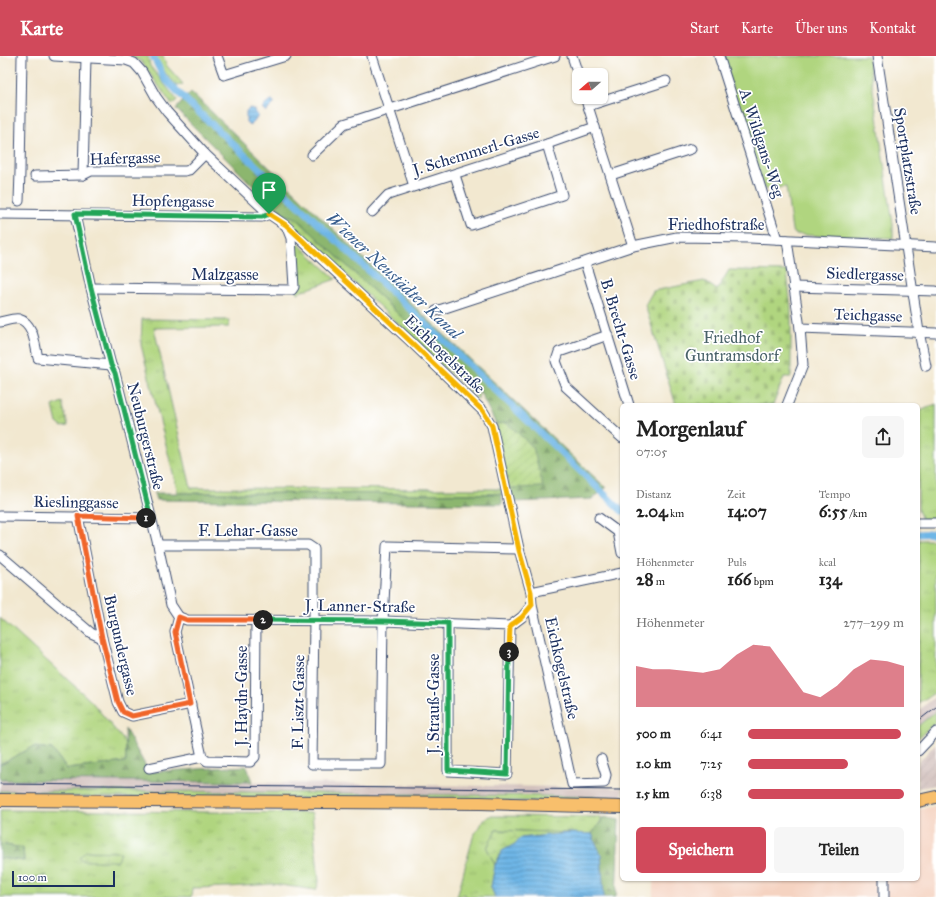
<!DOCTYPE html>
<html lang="de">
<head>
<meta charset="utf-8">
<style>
	:root { --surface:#fff; --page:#f6f6f6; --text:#222; --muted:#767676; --accent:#d1495b }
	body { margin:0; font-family:"IM FELL Great Primer",serif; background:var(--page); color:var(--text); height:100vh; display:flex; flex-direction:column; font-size:15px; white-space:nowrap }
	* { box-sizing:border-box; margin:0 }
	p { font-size:13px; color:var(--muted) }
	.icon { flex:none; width:22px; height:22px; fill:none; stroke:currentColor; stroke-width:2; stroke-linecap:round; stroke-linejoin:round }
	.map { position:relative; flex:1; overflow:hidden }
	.drawer { position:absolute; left:620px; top:347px; width:300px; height:478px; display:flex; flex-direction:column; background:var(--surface); border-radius:6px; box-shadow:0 1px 3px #0004 }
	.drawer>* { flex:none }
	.needle { width:26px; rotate:250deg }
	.controls { position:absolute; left:572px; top:12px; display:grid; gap:8px }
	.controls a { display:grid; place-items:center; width:36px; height:36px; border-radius:6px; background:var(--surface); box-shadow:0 1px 3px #0004; font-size:20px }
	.scale { position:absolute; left:12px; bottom:10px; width:103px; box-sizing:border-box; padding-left:4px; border:2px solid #1b2f5e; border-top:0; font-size:11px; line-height:14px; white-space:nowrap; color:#1b2f5e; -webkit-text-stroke:3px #fff; paint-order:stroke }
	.pin { position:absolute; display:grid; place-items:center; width:34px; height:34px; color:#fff; margin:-41px -17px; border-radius:50% 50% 50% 0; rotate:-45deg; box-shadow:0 0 4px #0007 }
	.pin .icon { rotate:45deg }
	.km { position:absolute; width:20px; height:20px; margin:-10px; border-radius:50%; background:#222; color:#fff; font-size:11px; line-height:20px; text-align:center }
	.round { display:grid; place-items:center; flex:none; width:42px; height:42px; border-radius:6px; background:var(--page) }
	.summary { display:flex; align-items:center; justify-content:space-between; height:68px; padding:0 16px }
	h1 { font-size:22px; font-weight:800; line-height:30px }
	.metrics { display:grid; grid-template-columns:repeat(3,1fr); gap:6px; height:68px; padding:4px 16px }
	.metrics div { display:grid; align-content:center }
	.metrics b { font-size:17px; font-weight:800 }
	.metrics small { font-size:11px; font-weight:400 }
	.metrics p { font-size:11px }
	.chart { height:112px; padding:8px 16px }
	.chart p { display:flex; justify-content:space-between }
	.chart svg { width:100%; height:72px; margin-top:4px; fill:var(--accent); opacity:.7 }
	.cta { display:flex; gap:8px; margin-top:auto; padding:8px 16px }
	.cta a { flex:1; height:46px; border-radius:6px; background:var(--accent); color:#fff; font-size:16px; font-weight:800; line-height:46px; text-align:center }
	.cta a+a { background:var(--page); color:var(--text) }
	ul { padding:0 16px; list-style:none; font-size:13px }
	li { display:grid; grid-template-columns:64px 48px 1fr; align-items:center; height:30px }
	li i { height:10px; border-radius:5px; background:var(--accent) }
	header { display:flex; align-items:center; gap:24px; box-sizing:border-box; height:56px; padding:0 20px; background:var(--accent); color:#fff }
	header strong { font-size:19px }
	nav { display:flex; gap:22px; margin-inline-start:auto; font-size:14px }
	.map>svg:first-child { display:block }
</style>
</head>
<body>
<header>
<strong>Karte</strong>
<nav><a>Start</a><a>Karte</a><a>Über uns</a><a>Kontakt</a></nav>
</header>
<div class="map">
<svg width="936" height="841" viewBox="0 0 936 841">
	<defs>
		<pattern id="industrial-furrows" width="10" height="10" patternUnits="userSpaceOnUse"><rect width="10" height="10" fill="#d1c0bc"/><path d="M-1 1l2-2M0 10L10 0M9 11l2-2" fill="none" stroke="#b3a5a4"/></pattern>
		<pattern id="grass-tufts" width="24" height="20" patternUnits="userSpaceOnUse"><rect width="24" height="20" fill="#b0d57f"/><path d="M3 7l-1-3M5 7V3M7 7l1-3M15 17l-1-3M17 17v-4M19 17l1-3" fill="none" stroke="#97b770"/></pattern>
		<pattern id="forest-firs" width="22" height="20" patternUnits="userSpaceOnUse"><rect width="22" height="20" fill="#8cb66e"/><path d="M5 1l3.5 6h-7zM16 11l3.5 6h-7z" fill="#72945e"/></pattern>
		<pattern id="wetland-marsh" width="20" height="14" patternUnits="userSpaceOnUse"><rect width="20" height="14" fill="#b0d57f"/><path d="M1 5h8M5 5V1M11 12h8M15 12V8" fill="none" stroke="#97b770"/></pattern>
		<pattern id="cemetery-stones" width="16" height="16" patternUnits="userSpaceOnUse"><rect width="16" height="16" fill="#b0d57f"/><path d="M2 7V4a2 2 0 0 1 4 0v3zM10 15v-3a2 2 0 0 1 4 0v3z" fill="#97b770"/></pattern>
		<pattern id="park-crowns" width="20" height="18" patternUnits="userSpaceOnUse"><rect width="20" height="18" fill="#b0d57f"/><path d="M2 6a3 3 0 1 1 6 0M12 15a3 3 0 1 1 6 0" fill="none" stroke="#97b770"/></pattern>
		<pattern id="garden-furrows" width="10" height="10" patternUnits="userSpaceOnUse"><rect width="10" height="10" fill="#b0d57f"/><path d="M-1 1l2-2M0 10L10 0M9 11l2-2" fill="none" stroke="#97b770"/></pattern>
		<pattern id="water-rules" width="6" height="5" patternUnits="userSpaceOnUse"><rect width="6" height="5" fill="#6eb6e6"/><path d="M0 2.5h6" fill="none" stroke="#5a94be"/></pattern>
	</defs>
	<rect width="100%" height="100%" fill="#fff"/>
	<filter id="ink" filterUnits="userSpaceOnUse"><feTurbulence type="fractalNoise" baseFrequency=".025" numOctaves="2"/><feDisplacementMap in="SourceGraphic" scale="8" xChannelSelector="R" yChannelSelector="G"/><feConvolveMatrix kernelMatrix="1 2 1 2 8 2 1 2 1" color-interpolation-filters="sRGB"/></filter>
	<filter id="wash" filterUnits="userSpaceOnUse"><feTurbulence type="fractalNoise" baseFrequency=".012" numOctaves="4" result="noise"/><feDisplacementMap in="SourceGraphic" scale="16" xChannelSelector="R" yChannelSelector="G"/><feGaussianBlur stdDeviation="0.9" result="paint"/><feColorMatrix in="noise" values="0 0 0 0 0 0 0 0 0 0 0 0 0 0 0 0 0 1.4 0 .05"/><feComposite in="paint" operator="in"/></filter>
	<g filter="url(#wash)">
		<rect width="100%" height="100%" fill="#f2e8d0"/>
		<path fill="#f5d3c1" d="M936 750V841H653V823H918V754Z"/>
		<path fill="url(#industrial-furrows)" d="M936 687V729L918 732V707Z"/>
		<g fill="#d1c0bc">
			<path d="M936 640V655L918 670V655Z"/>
			<path d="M0 724 169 725 622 732V741L168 735H0Z"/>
		</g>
		<g fill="url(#grass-tufts)" stroke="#66826e">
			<path d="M125 0H148L150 10 177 44 172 49 141 5Z"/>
			<path d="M155 0H163L167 10 183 28 177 30 166 18Z"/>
			<path d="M280 157 296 162 479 334 478 343Z"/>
			<path d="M294 184 336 223 297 237Z"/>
			<path d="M142 263 229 264V271L154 272 191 432 501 433 502 438 178 437 141 289Z"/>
			<path d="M936 348V461L922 464 918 454V356Z"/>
			<path d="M918 484H936V636L918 647Z"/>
			<path d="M0 562 91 645 126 687V706L67 713 52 693 34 691 0 708Z"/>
			<path d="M936 655V666L918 682V670Z"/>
			<path d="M0 735H168L622 741V746L0 740Z"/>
			<path d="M0 754 312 757 319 826 316 834 273 828 229 831 192 832 191 841H0V802L24 805 23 792 0 788Z"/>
			<path d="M489 760 601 761V765L592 778 496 774 487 792 495 809 491 831 495 841H465V838L457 841 473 781 481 767Z"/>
		</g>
		<g fill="url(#forest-firs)" stroke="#547266">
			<path d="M191 36 360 199 606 432 592 443 512 446 509 432 507 367 496 368 479 334 296 162 280 157 176 53Z"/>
			<path d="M154 437 502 438V448L156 444Z"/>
			<path d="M125 673 149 716 247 710 252 726 0 724V708L33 691 52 693 67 713 126 706Z"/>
			<path d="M604 761 619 764 616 841H604L601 799 592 778Z"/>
			<path d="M0 788 23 792 24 805 0 802Z"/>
			<path d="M46 819V823L27 828 17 826Z"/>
		</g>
		<g fill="url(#wetland-marsh)" stroke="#66826e">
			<path d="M496 774 570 777 520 782 515 788 502 795 495 809 487 792Z"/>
			<path d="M86 795 121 796 118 805H84L79 802Z"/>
		</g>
		<path fill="url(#cemetery-stones)" stroke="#66826e" d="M729 214 787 215 791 252V321H784L773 349H676L645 249 653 235 704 225 717 234Z"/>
		<path fill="url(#park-crowns)" stroke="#66826e" d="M62 346 68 370 62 371 57 367 53 350Z"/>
		<path fill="url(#garden-furrows)" stroke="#66826e" d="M507 367 533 391 543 431 509 432 496 368Z"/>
		<path fill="#b0d57f" stroke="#66826e" d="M722 0H868L893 168V182L818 180 795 178 792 174 786 131 764 133Z"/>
		<g fill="url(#water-rules)" stroke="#4472a2">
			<path d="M271 44 275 47 266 56 262 52Z"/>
			<path d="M251 52 255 55 258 60 254 66 249 69 246 66V55L248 53Z"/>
			<path d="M570 777 592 778 601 799 604 841H495L491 831 495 809 502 795 515 788 520 782Z"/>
		</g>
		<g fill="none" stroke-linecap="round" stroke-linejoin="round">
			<g stroke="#6eb6e6" stroke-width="7">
				<path d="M153 0 164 22 191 49 441 282 622 455"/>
				<path d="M918 478 936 477"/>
			</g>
		</g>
	</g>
	<g filter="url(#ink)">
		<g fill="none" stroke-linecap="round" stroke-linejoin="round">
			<g stroke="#3b4b6f" stroke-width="11">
				<g id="minor">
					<path d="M54 0 126 4 134 7 142 16 156 41 167 56 205 98 269 158 285 169 409 284 483 355 492 370 519 493 531 536 532 549 572 728 604 727 606 719 601 703"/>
					<path d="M217 0 224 19 286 0"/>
					<path d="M372 0 414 130"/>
					<path d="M572 0 579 21"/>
					<path d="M719 0 777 183"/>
					<path d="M877 0 919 276 926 310"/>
					<path d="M86 2 83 119 91 115H185L189 114 205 98"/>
					<path d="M585 41 633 190"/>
					<path d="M588 50 666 25"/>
					<path d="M312 99 344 68 555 0"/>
					<path d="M455 119 471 169 562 139 547 88"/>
					<path d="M611 119 691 93"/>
					<path d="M35 120 83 119"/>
					<path d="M19 145 20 116 22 0"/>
					<path d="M372 156 388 139 547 88 595 71"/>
					<path d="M0 158 262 161 269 158"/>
					<path d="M75 159 91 232 111 309 115 317 158 489 171 549 179 561 175 576 202 701"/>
					<path d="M585 207 629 349"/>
					<path d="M793 231 936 235"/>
					<path d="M91 232 292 234 294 231 291 182 287 172"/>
					<path d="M436 255 633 190 677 181 750 182 936 191"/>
					<path d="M0 266C6 265 13 262 19 263 34 267 35 290 38 302L111 309"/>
					<path d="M800 272 936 277"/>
					<path d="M608 279 559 296 556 305 566 331 622 382"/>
					<path d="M787 349 803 309 800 272 787 184"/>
					<path d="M0 460 151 462"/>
					<path d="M78 460 102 582 118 646 123 656 132 660 191 648"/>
					<path d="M599 462 618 476 622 497"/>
					<path d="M918 467H936"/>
					<path d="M158 489H308L314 493V564L312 708H381L383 565 387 490 519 493"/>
					<path d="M0 499 91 577 102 582"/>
					<path d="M531 536 622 517"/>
					<path d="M179 561 187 564 383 565 510 570 522 561 532 549"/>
					<path d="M448 567V715L507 718 510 570"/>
					<path d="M918 695 936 676"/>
					<path d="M149 712 202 701 207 705 250 706 255 701 256 564"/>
					<path d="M884 841V823"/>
				</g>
			</g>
			<g stroke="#3b4b6f" stroke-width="14">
				<g id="major">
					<path d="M0 744 480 747 622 751"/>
					<path d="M918 745 936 741"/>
				</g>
			</g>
			<use href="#minor" stroke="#fff" stroke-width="9"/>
			<use href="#major" stroke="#f8bf6c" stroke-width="12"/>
			<g stroke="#1b2f5e" stroke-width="1">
				<path d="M918 665 936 651"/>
				<path d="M0 728 622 734"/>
			</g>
		</g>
	</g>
	<g fill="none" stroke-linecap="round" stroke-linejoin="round" filter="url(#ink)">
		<g stroke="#fff" stroke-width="8">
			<path id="split-1" d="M146 462H151L115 317 111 309 91 232 75 158 262 161 269 158"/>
		</g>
		<g stroke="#fff" stroke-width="8">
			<path id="split-2" d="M146 462 78 460 102 582 118 646 123 656 132 660 190 648 175 576 179 561 187 564H263"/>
		</g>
		<g stroke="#fff" stroke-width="8">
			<path id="split-3" d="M263 564 383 565 448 567V714L507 718 509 596"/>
		</g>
		<g stroke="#fff" stroke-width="8">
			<path id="split-4" d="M269 158 286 169 409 284 483 355 492 370 519 494 531 536 532 549 522 561 510 570 509 596"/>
		</g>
		<use href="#split-1" stroke="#22a559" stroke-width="5"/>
		<use href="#split-2" stroke="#f0652b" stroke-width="5"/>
		<use href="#split-3" stroke="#22a559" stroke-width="5"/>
		<use href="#split-4" stroke="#f5b400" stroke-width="5"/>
	</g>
	<g text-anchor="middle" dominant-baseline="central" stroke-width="3.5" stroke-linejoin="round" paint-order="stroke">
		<g font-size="16" fill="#1b2f5e" stroke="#fff">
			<text transform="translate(762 87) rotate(72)">A. Wildgans-Weg</text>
			<text transform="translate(476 95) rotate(-17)">J. Schemmerl-Gasse</text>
			<text transform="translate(125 102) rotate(-2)">Hafergasse</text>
			<text transform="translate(908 105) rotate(81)">Sportplatzstraße</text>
			<text transform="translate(173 145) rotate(1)">Hopfengasse</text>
			<text x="716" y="168">Friedhofstraße</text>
			<text x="225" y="218">Malzgasse</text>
			<text transform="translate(865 218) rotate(2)">Siedlergasse</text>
			<text transform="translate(868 259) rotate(2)">Teichgasse</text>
			<text transform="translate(621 273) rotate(73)">B. Brecht-Gasse</text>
			<text transform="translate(445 298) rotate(44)">Eichkogelstraße</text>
			<text transform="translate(146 380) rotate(76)">Neuburgerstraße</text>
			<text transform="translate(76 446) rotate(1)">Rieslinggasse</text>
			<text x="248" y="474">F. Lehar-Gasse</text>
			<text transform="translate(360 550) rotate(1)">J. Lanner-Straße</text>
			<text transform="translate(121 589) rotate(77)">Burgundergasse</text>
			<text transform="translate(562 612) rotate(77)">Eichkogelstraße</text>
			<text transform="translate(241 640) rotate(-90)">J. Haydn-Gasse</text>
			<text transform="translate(298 646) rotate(-89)">F. Liszt-Gasse</text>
			<text transform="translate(433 648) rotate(-90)">J. Strauß-Gasse</text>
		</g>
		<g font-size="16" fill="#486168" stroke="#fff">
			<text x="732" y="281">Friedhof<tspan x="732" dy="18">Guntramsdorf</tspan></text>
		</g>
		<g font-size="17" font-style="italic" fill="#385e8e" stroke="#fff">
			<text transform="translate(394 220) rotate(43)">Wiener Neustädter Kanal</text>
		</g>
	</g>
</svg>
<div class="controls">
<a><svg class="needle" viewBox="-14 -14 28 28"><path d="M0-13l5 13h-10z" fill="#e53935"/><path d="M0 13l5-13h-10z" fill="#767676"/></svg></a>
</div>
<div class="scale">100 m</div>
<div class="pin" style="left:269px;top:158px;background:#1e9e55"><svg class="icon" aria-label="arrive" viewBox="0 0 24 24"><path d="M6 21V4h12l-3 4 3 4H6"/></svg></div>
<b class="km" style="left:146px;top:462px">1</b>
<b class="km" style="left:263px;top:564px">2</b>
<b class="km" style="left:509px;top:596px">3</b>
<section class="drawer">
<div class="summary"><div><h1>Morgenlauf</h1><p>07:05</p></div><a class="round"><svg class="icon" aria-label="share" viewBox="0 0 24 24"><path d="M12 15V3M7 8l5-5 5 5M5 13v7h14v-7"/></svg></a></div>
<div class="metrics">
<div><p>Distanz</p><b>2.04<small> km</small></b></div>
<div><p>Zeit</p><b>14:07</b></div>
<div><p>Tempo</p><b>6:55<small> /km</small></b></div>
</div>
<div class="metrics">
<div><p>Höhenmeter</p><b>28<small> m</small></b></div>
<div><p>Puls</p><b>166<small> bpm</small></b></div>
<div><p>kcal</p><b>134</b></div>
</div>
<div class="chart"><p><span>Höhenmeter</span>277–299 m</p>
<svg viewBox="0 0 160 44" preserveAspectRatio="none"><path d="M0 44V19L10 21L20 21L30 22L40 23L50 21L60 12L70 6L80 7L90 21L100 35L110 38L120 31L130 21L140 15L150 16L160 19V44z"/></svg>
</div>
<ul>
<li><b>500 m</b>6:41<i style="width:98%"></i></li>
<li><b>1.0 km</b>7:25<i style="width:64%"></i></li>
<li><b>1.5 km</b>6:38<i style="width:100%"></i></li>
</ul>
<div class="cta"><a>Speichern</a><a>Teilen</a></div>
</section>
</div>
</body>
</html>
